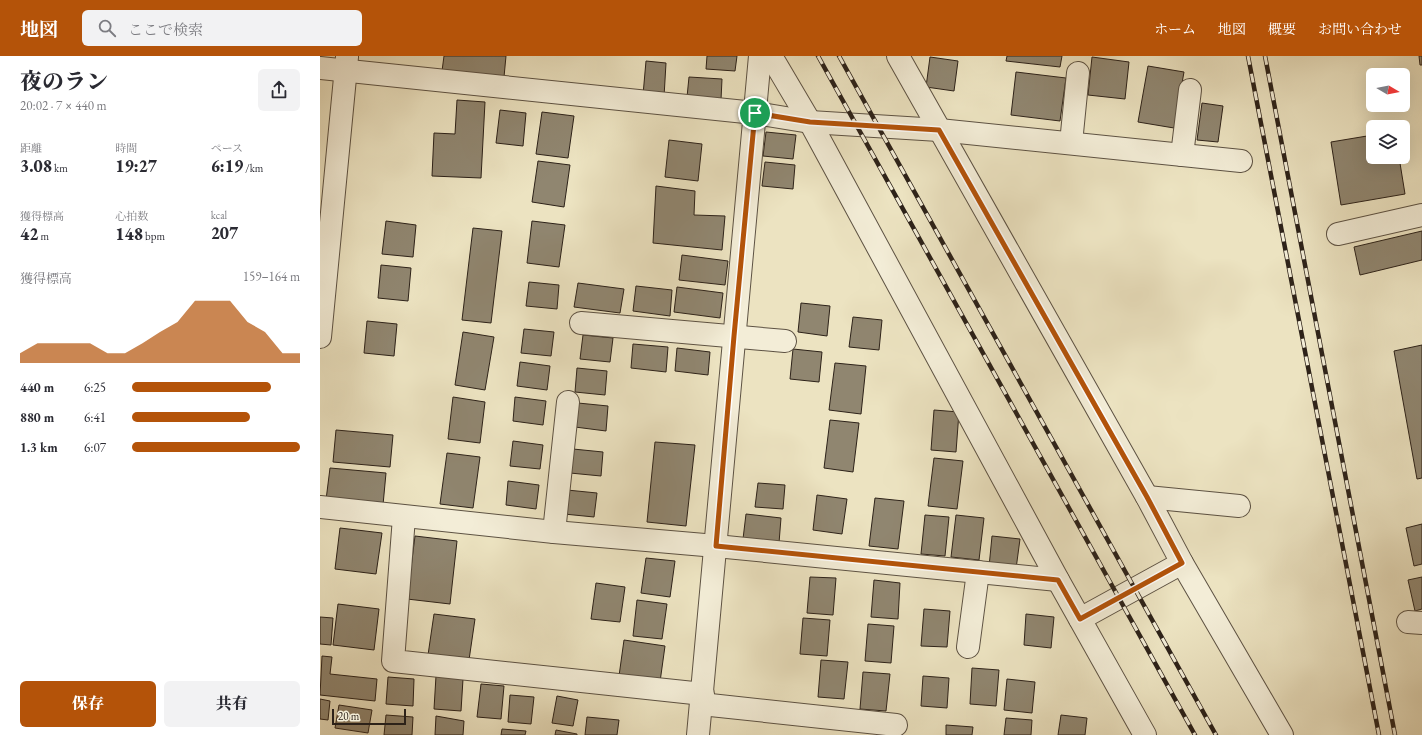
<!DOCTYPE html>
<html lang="ja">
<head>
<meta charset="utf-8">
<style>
	:root { --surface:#fff; --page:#f2f2f3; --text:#2b2b33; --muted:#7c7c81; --accent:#b45309 }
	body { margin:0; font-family:"EB Garamond","Noto Serif JP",serif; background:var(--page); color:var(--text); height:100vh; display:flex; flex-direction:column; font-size:15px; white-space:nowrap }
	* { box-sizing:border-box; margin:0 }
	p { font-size:13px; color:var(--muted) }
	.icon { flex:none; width:22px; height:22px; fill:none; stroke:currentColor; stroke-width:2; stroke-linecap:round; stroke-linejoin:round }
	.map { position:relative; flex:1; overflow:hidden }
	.sheet { display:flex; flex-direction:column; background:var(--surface); width:320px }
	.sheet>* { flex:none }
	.needle { width:26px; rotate:100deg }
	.buttons { position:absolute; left:1046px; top:12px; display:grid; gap:8px }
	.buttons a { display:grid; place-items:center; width:44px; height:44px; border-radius:6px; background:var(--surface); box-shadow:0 4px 16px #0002; font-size:20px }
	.scale { position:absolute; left:12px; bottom:10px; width:74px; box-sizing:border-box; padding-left:4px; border:2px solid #2d2219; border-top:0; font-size:11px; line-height:14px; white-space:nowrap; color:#2d2219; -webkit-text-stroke:3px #f3edd7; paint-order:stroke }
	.pin { position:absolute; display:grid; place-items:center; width:34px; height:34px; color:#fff; margin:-17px; border:2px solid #fff; border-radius:50%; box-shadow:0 1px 4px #0007 }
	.round { display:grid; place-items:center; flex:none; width:42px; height:42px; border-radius:6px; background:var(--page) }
	.head { display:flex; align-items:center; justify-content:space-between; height:68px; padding:0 20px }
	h1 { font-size:22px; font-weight:800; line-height:30px }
	.metrics { display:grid; grid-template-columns:repeat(3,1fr); gap:6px; height:68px; padding:4px 20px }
	.metrics div { display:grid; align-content:center }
	.metrics b { font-size:17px; font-weight:800 }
	.metrics small { font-size:11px; font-weight:400 }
	.metrics p { font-size:11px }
	.chart { height:112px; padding:8px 20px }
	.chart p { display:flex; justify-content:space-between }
	.chart svg { width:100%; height:72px; margin-top:4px; fill:var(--accent); opacity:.7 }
	.action { display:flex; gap:8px; margin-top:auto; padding:8px 20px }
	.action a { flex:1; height:46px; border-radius:6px; background:var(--accent); color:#fff; font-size:16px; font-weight:800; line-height:46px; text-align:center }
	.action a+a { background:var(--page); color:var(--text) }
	ul { padding:0 20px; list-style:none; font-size:13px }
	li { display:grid; grid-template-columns:64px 48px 1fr; align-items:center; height:30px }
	li i { height:10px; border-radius:5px; background:var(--accent) }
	header { display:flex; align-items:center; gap:24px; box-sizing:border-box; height:56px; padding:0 20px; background:var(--accent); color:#fff }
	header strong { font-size:19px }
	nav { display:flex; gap:22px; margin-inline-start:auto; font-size:14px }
	.search { width:280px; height:36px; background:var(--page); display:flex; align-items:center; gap:10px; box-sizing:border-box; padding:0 14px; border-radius:6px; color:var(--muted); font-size:15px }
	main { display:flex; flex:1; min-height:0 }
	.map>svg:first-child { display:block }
</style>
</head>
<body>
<header>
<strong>地図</strong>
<div class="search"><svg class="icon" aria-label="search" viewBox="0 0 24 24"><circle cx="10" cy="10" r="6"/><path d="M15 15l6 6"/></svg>ここで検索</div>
<nav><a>ホーム</a><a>地図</a><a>概要</a><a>お問い合わせ</a></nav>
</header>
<main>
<section class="sheet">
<div class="head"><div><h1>夜のラン</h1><p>20:02 · 7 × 440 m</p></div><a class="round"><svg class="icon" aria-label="share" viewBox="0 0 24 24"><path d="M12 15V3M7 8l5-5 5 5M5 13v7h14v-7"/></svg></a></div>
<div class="metrics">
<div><p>距離</p><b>3.08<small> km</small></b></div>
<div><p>時間</p><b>19:27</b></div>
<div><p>ペース</p><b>6:19<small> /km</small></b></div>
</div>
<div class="metrics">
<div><p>獲得標高</p><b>42<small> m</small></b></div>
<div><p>心拍数</p><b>148<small> bpm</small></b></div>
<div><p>kcal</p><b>207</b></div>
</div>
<div class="chart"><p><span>獲得標高</span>159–164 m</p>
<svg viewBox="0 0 160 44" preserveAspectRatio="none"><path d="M0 44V38L10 32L20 32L30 32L40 32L50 38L60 38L70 32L80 25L90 19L100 6L110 6L120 6L130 19L140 25L150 38L160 38V44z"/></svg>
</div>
<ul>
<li><b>440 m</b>6:25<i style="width:83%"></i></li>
<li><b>880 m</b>6:41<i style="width:70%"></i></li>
<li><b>1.3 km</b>6:07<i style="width:100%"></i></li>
</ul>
<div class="action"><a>保存</a><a>共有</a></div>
</section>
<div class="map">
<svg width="1102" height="679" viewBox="0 0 1102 679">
	<rect width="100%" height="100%" fill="#ece3c1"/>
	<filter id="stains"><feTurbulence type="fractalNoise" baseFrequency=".005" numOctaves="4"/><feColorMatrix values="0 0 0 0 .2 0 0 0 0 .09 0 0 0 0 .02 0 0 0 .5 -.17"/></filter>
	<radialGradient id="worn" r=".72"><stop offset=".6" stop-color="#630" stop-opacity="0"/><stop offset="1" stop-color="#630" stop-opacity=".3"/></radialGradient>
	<g fill="#908670" stroke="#2d2219">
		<path d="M124 0H186L184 21 122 15Z"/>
		<path d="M387 0H417L415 15 386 13Z"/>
		<path d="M687 0H742L740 11 686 5Z"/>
		<path d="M1099 0H1102V9H1100Z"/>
		<path d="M610 1 638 5 634 35 606 31Z"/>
		<path d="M772 1 809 6 805 43 768 39Z"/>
		<path d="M326 5 346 7 344 41 323 39Z"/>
		<path d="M828 10 864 16 854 72 818 66Z"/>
		<path d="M696 16 746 22 740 65 691 59Z"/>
		<path d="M369 21 402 23 401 44 367 41Z"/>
		<path d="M137 44 165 46 161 122 112 120 114 77 135 78Z"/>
		<path d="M882 47 903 50 898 86 877 84Z"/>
		<path d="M180 54 206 57 203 90 176 87Z"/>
		<path d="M222 56 254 60 248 102 216 98Z"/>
		<path d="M446 76 476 79 473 103 443 100Z"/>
		<path d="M1053 79V101H1079L1085 138 1021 149 1011 86Z"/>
		<path d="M349 84 382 88 378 125 345 121Z"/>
		<path d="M218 105 250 109 244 151 212 146Z"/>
		<path d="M445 106 475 109 473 133 442 130Z"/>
		<path d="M336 130 375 135 374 159 405 160 402 194 333 187Z"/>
		<path d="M66 165 96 169 93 201 62 198Z"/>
		<path d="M212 165 245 169 239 211 207 207Z"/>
		<path d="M153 172 182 175 171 267 142 264Z"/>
		<path d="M1102 175V204L1040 219 1034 191Z"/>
		<path d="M362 199 408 205 405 229 359 224Z"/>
		<path d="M61 209 91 212 88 245 58 242Z"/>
		<path d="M209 226 239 229 237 253 206 250Z"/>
		<path d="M258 227 304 233 300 257 254 251Z"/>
		<path d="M316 230 352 234 350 260 313 255Z"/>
		<path d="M357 231 403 237 400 262 354 256Z"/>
		<path d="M481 247 510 250 507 280 478 276Z"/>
		<path d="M533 261 562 264 559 294 529 291Z"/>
		<path d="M47 265 77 268 74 300 44 297Z"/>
		<path d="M204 273 234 276 231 300 201 297Z"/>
		<path d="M143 276 174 281 165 334 135 329Z"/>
		<path d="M263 279 293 282 290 306 260 303Z"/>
		<path d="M313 288 348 291 346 316 311 312Z"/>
		<path d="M1102 289V422L1097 423 1074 295Z"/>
		<path d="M357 292 390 296 388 319 355 315Z"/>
		<path d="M473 293 502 296 499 326 470 323Z"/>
		<path d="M200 306 230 310 227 334 197 330Z"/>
		<path d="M515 307 546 310 541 358 509 354Z"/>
		<path d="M257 312 287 315 285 339 255 336Z"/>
		<path d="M133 341 165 346 160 387 128 383Z"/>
		<path d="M195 341 226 345 223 369 193 365Z"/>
		<path d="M258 347 288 350 286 375 255 371Z"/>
		<path d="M614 354 639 356 636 396 611 394Z"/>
		<path d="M510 364 539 367 533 416 504 412Z"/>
		<path d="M16 374 73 379 70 411 13 406Z"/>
		<path d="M193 385 223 389 220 413 190 410Z"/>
		<path d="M335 386 375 389 366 470 327 466Z"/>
		<path d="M253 393 283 396 281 420 250 417Z"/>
		<path d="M127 397 160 401 153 452 120 448Z"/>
		<path d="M614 402 643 405 637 453 608 450Z"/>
		<path d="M10 412 66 417 63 449 6 444Z"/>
		<path d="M188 425 219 429 216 453 186 449Z"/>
		<path d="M438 427 465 429 463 453 435 451Z"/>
		<path d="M247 434 277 437 274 461 244 458Z"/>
		<path d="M497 439 527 443 522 478 493 474Z"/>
		<path d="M555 442 584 445 578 493 549 490Z"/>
		<path d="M426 458 461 462 459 487 423 483Z"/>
		<path d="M605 459 629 461 625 500 601 498Z"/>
		<path d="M636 459 664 462 659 504 631 501Z"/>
		<path d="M1102 468V508L1094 510 1086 472Z"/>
		<path d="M20 472 62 477 56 518 15 513Z"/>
		<path d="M95 480 137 485 130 548 87 543Z"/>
		<path d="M672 480 700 483 696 513 669 511Z"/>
		<path d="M326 502 355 505 350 541 321 537Z"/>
		<path d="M490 521 516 522 513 559 487 557Z"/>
		<path d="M1102 521V553L1095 555 1088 524Z"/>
		<path d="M554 524 580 527 578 563 551 561Z"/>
		<path d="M276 527 305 531 300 566 271 563Z"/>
		<path d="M317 544 347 548 342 583 313 580Z"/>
		<path d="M18 548 59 553 54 594 13 589Z"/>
		<path d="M604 553 630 555 627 591 601 590Z"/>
		<path d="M114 558 155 563 149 604 108 599Z"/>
		<path d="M706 558 734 561 731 592 704 589Z"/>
		<path d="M0 561 13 562 11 589 0 588Z"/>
		<path d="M483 562 510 564 507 600 480 598Z"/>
		<path d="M548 568 574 570 571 607 545 605Z"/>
		<path d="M304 584 345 590 340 626 299 620Z"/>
		<path d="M2 600 12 601 10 618 57 623 55 645 0 639Z"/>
		<path d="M501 604 528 606 524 643 498 641Z"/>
		<path d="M652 612 679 614 676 650 650 648Z"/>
		<path d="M543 616 570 618 566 655 540 653Z"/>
		<path d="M116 620 143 623 141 655 114 653Z"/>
		<path d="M603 620 629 622 627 652 601 650Z"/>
		<path d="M68 621 94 623 93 650 66 648Z"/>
		<path d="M687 623 715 626 712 657 684 654Z"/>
		<path d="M161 628 184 630 181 663 157 661Z"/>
		<path d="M190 639 214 641 211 668 188 666Z"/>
		<path d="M237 640 258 644 253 670 232 667Z"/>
		<path d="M0 643 10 645 8 664 0 663Z"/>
		<path d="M19 649 52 654 48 677 15 672Z"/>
		<path d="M66 659 93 661 92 679H64Z"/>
		<path d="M741 659 767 662 765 679H738Z"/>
		<path d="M116 660 144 665 143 679H115Z"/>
		<path d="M267 661 299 664 297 679H265Z"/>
		<path d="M686 662 712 664 711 679H684Z"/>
		<path d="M626 669 653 671 652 679H626Z"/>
		<path d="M182 673 206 675 205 679H181Z"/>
		<path d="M236 674 257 678V679H235Z"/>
	</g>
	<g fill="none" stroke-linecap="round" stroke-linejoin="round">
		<g stroke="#5d5243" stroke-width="24">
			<g id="minor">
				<path d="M451 0 490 66 738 524 825 679"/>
				<path d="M578 0 827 441 862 507 962 679"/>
				<path d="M0 12 435 57 490 66 619 74 921 105"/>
				<path d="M751 87 758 17"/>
				<path d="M862 99 870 34"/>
				<path d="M1018 178 1102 159"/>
				<path d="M261 267 465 285"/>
				<path d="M0 281 27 1"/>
				<path d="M827 441 919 450"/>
				<path d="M0 451 234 476 396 490 738 524"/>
				<path d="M84 461 73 605 383 638"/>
				<path d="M234 476 248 346"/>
				<path d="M760 563 862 507"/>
				<path d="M1088 566 1102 567"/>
				<path d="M648 591 658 516"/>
				<path d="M381 648 576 669"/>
				<path d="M378 679 440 0"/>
			</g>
		</g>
		<use href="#minor" stroke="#f3edd7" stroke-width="22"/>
		<g stroke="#2d2219" stroke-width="4.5">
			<g id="rail">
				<path d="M498 0 875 679"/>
				<path d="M519 0 896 679"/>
				<path d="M928 0 1059 679"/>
				<path d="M945 0 1075 679"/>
			</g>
		</g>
		<use href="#rail" stroke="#f3edd7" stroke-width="3" stroke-dasharray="9" stroke-linecap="butt"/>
	</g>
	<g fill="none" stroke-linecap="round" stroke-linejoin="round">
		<g stroke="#fff" stroke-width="8">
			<path id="route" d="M435 57 490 66 619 74 827 441 862 507 760 563 738 524 396 490 414 280Z"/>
		</g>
		<use href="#route" stroke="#b45309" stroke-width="5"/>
	</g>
	<rect width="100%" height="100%" filter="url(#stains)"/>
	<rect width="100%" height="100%" fill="url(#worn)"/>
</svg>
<div class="buttons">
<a><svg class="needle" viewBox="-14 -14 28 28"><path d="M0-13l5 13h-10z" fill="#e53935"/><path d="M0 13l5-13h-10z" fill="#7c7c81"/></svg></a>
<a><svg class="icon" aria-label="layers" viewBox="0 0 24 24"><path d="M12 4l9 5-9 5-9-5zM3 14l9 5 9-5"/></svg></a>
</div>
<div class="scale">20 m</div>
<div class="pin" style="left:435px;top:57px;background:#1e9e55"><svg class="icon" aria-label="arrive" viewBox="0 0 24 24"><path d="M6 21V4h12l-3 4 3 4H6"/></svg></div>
</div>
</main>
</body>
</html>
